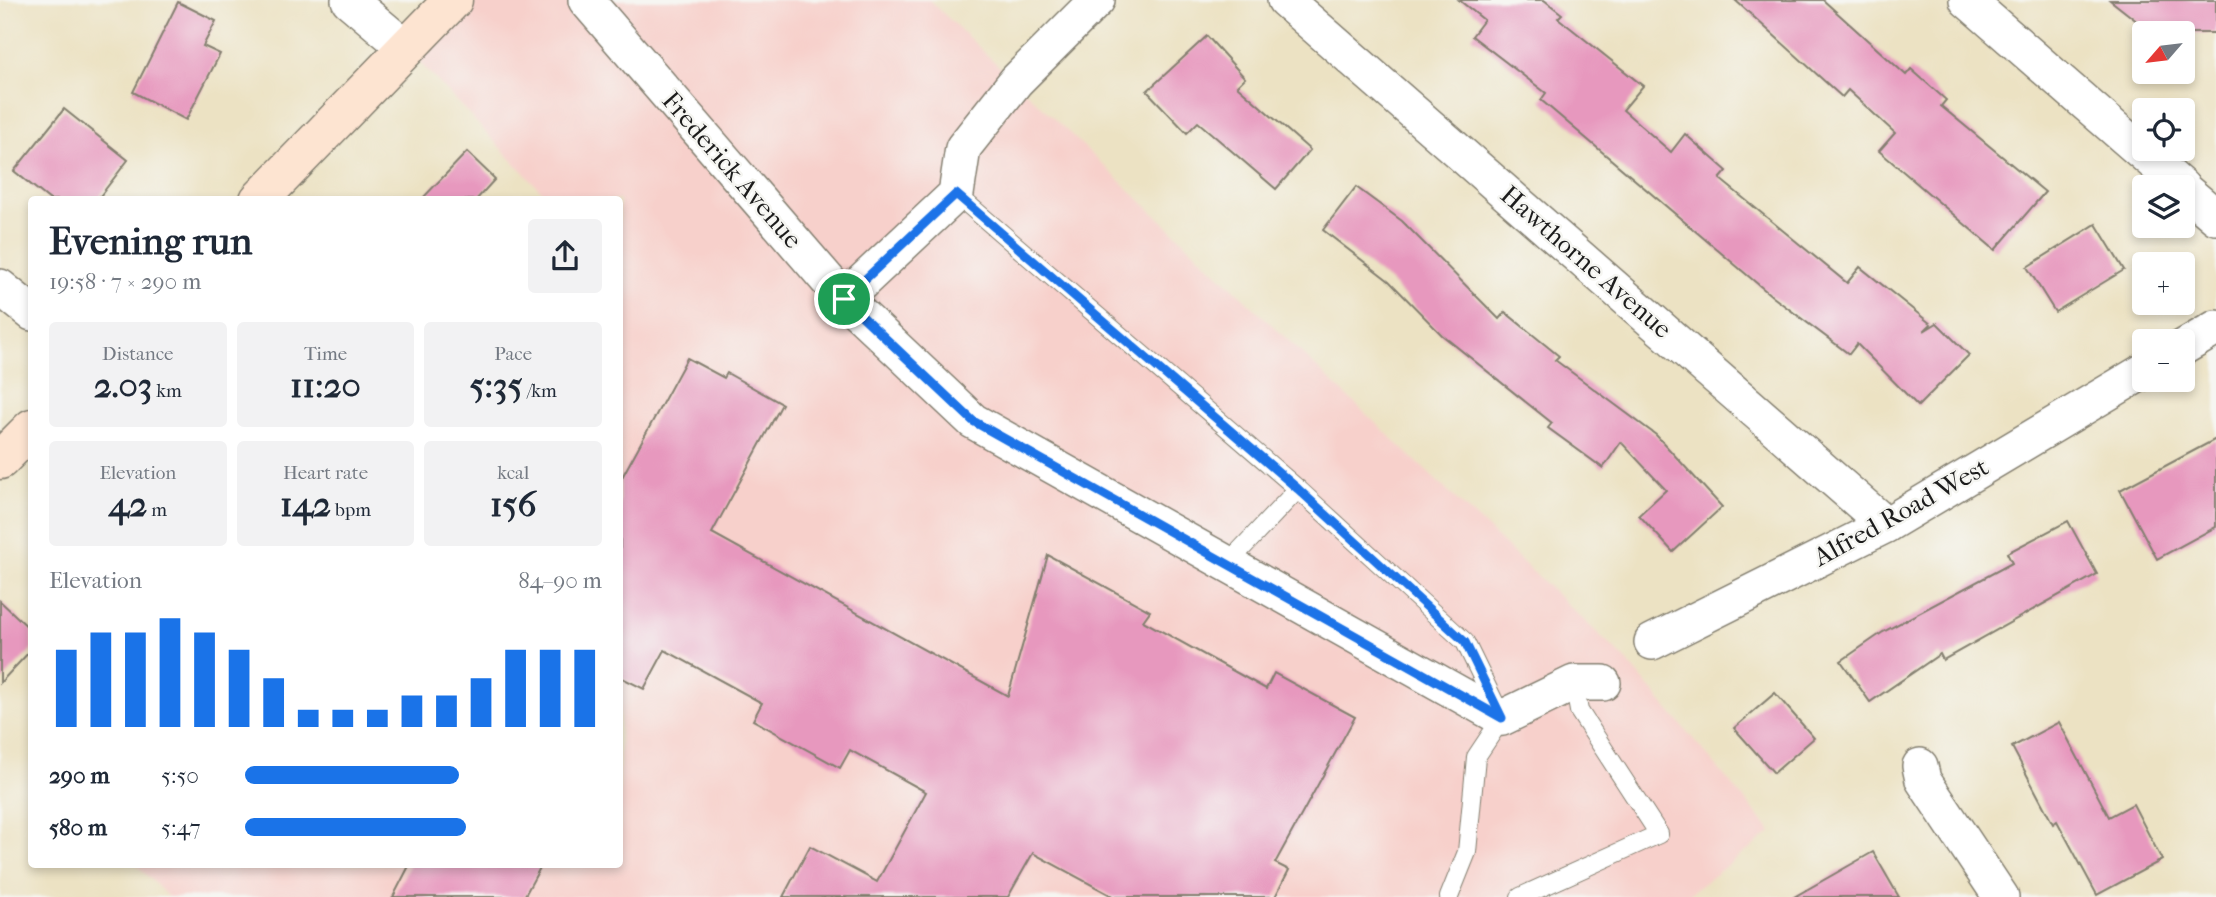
<!DOCTYPE html>
<html lang="en">
<head>
<meta charset="utf-8">
<style>
	:root { --surface:#fff; --page:#f2f2f3; --text:#1f2937; --muted:#747a83; --accent:#1a73e8 }
	body { margin:0; font-family:"IM FELL French Canon",serif; background:var(--page); color:var(--text); height:100vh; display:flex; flex-direction:column; font-size:26px; white-space:nowrap }
	* { box-sizing:border-box; margin:0 }
	p { font-size:23px; color:var(--muted) }
	.icon { flex:none; width:38px; height:38px; fill:none; stroke:currentColor; stroke-width:2; stroke-linecap:round; stroke-linejoin:round }
	.map { position:relative; flex:1; overflow:hidden }
	.panel { position:absolute; left:28px; top:196px; width:595px; height:672px; display:flex; flex-direction:column; background:var(--surface); border-radius:7px; box-shadow:0 4px 10px #0003 }
	.panel>* { flex:none }
	.needle { width:46px; rotate:242deg }
	.controls { position:absolute; left:2132px; top:21px; display:grid; gap:14px }
	.controls a { display:grid; place-items:center; width:63px; height:63px; border-radius:7px; background:var(--surface); box-shadow:0 4px 10px #0003; font-size:35px }
	.pin { position:absolute; display:grid; place-items:center; width:60px; height:60px; color:#fff; margin:-30px; border:4px solid #fff; border-radius:50%; box-shadow:0 2px 7px #0007 }
	.round { display:grid; place-items:center; flex:none; width:74px; height:74px; border-radius:7px; background:var(--page) }
	.overview { display:flex; align-items:center; justify-content:space-between; height:119px; padding:0 21px }
	h1 { font-size:38px; font-weight:700; line-height:52px }
	.stats { display:grid; grid-template-columns:repeat(3,1fr); gap:10px; height:119px; padding:7px 21px }
	.stats div { display:grid; align-content:center; border-radius:7px; background:var(--page); text-align:center }
	.stats b { font-size:35px; font-weight:700 }
	.stats small { font-size:19px; font-weight:400 }
	.stats p { font-size:19px }
	.chart { height:196px; padding:14px 21px }
	.chart p { display:flex; justify-content:space-between }
	.chart svg { width:100%; height:126px; margin-top:7px; stroke:var(--accent); stroke-width:6 }
	ul { padding:0 21px; list-style:none; font-size:23px }
	li { display:grid; grid-template-columns:112px 84px 1fr; align-items:center; height:52px }
	li i { height:18px; border-radius:9px; background:var(--accent) }
	.map>svg:first-child { display:block }
</style>
</head>
<body>
<div class="map">
<svg width="2216" height="897" viewBox="0 0 2216 897">
	<rect width="100%" height="100%" fill="#f6f6f2"/>
	<filter id="ink" filterUnits="userSpaceOnUse"><feTurbulence type="fractalNoise" baseFrequency=".0143" numOctaves="2"/><feDisplacementMap in="SourceGraphic" scale="14" xChannelSelector="R" yChannelSelector="G"/><feConvolveMatrix kernelMatrix="1 2 1 2 8 2 1 2 1" color-interpolation-filters="sRGB"/></filter>
	<filter id="wash" filterUnits="userSpaceOnUse"><feTurbulence type="fractalNoise" baseFrequency=".00686" numOctaves="4" result="noise"/><feDisplacementMap in="SourceGraphic" scale="28" xChannelSelector="R" yChannelSelector="G"/><feGaussianBlur stdDeviation="1.57" result="paint"/><feColorMatrix in="noise" values="0 0 0 0 0 0 0 0 0 0 0 0 0 0 0 0 0 1.4 0 .05"/><feComposite in="paint" operator="in"/></filter>
	<g filter="url(#wash)">
		<rect width="100%" height="100%" fill="#ece2c3"/>
		<path fill="#f7d0cb" d="M453 0H929L1628 662 1772 832 1685 897H168L137 865 620 864V200L549 199 406 48Z"/>
		<g id="blocks">
			<g fill="#e798be">
				<path d="M1459 0H1544L1562 14 1558 18 1643 86 1623 110 1671 152 1685 134 1727 171 1720 179 1847 283 1860 267 1931 324 1924 331 1937 323 1969 355 1918 406 1857 344 1849 354 1773 297 1541 100 1546 93 1472 36 1484 20Z"/>
				<path d="M1735 0H1823L1906 75 1911 69 1946 100 1941 106 2045 192 1995 250 1879 151 1895 133 1848 90 1842 97Z"/>
				<path d="M2110 0H2216V33H2152Z"/>
				<path d="M178 2 216 21 203 46 220 54 186 120 133 92Z"/>
				<path d="M1207 36 1245 78 1237 86 1310 150 1276 189 1198 122 1187 133 1147 91Z"/>
				<path d="M64 109 128 160 97 200H50L14 171Z"/>
				<path d="M467 152 495 179 476 200H421Z"/>
				<path d="M1356 187 1402 221 1499 319 1505 312 1559 356 1555 360 1656 435 1722 507 1673 552 1639 515 1666 490 1621 442 1603 468 1548 428 1552 423 1442 335 1389 281 1323 230Z"/>
				<path d="M2096 224 2124 270 2055 312 2027 267Z"/>
				<path d="M687 358 724 378 727 373 782 404 712 533 1008 696 1048 555 1150 611 1143 621 1266 689 1274 673 1355 717 1275 863 1289 870 1275 897H1114L1033 853 1008 897H783L810 846 877 882 926 792 850 750 840 768 753 720 762 703 665 650 644 689 620 677V481Z"/>
				<path d="M2216 439V527L2157 559 2120 490Z"/>
				<path d="M2068 521 2097 574 1943 660 1940 654 1870 702 1841 661 1883 632 2012 563 2007 553Z"/>
				<path d="M0 601 32 631V649L0 683Z"/>
				<path d="M1775 693 1814 738 1774 773 1734 728Z"/>
				<path d="M2059 722 2109 817 2133 804 2162 860 2097 895 2057 821 2053 824 2012 747Z"/>
				<path d="M1873 852 1899 897H1794Z"/>
				<path d="M410 864H542L524 897H393Z"/>
			</g>
		</g>
	</g>
	<g filter="url(#ink)">
		<use href="#blocks" fill-opacity="0" stroke="#847f70" stroke-width="2"/>
		<g fill="none" stroke-linecap="round" stroke-linejoin="round">
			<g stroke="#847f70" stroke-width="20">
				<g id="service">
					<path d="M956 194 1298 489 1465 642 1502 718 1476 757 1467 852 1449 897"/>
					<path d="M1227 564 1298 489"/>
					<path d="M1520 897 1659 834 1579 711 1574 683"/>
				</g>
			</g>
			<g stroke="#847f70" stroke-width="38">
				<g id="minor">
					<path d="M349 0 406 48"/>
					<path d="M586 0 844 299 973 421 1502 718 1574 683H1603"/>
					<path d="M1285 0 1886 525"/>
					<path d="M1967 0 2182 187"/>
					<path d="M2182 188 2216 217"/>
					<path d="M0 287 32 313"/>
					<path d="M844 299 956 194 963 148 1016 81 1097 0"/>
					<path d="M2182 348 2216 328"/>
					<path d="M1652 642 1886 525 2144 371"/>
					<path d="M1920 766 1923 780 2001 897"/>
				</g>
			</g>
			<g stroke="#847f70" stroke-width="41">
				<g id="secondary">
					<path d="M259 200 453 0"/>
					<path d="M0 460 32 428"/>
				</g>
			</g>
			<use href="#service" stroke="#fff" stroke-width="18"/>
			<use href="#minor" stroke="#fff" stroke-width="35"/>
			<use href="#secondary" stroke="#fde4d1" stroke-width="38"/>
		</g>
	</g>
	<g fill="none" stroke-linecap="round" stroke-linejoin="round" filter="url(#ink)">
		<g stroke="#fff" stroke-width="14">
			<path id="route" d="M956 194 1298 489 1465 642 1502 718 973 421 844 299Z"/>
		</g>
		<use href="#route" stroke="#1a73e8" stroke-width="9"/>
	</g>
	<g text-anchor="middle" dominant-baseline="central" stroke-width="5" stroke-linejoin="round" paint-order="stroke">
		<g font-size="26" fill="#1c1c1c" stroke="#f6f6f2">
			<text transform="translate(732 170) rotate(49)">Frederick Avenue</text>
			<text transform="translate(1586 262) rotate(41)">Hawthorne Avenue</text>
			<text transform="translate(1901 512) rotate(-29)">Alfred Road West</text>
		</g>
	</g>
</svg>
<div class="controls">
<a><svg class="needle" viewBox="-14 -14 28 28"><path d="M0-13l5 13h-10z" fill="#e53935"/><path d="M0 13l5-13h-10z" fill="#747a83"/></svg></a>
<a><svg class="icon" aria-label="locate" viewBox="0 0 24 24"><circle cx="12" cy="12" r="6"/><path d="M12 2v4M12 18v4M2 12h4M18 12h4"/></svg></a>
<a><svg class="icon" aria-label="layers" viewBox="0 0 24 24"><path d="M12 4l9 5-9 5-9-5zM3 14l9 5 9-5"/></svg></a>
<a>+</a>
<a>−</a>
</div>
<div class="pin" style="left:844px;top:299px;background:#1e9e55"><svg class="icon" aria-label="arrive" viewBox="0 0 24 24"><path d="M6 21V4h12l-3 4 3 4H6"/></svg></div>
<section class="panel">
<div class="overview"><div><h1>Evening run</h1><p>19:58 · 7 × 290 m</p></div><a class="round"><svg class="icon" aria-label="share" viewBox="0 0 24 24"><path d="M12 15V3M7 8l5-5 5 5M5 13v7h14v-7"/></svg></a></div>
<div class="stats">
<div><p>Distance</p><b>2.03<small> km</small></b></div>
<div><p>Time</p><b>11:20</b></div>
<div><p>Pace</p><b>5:35<small> /km</small></b></div>
</div>
<div class="stats">
<div><p>Elevation</p><b>42<small> m</small></b></div>
<div><p>Heart rate</p><b>142<small> bpm</small></b></div>
<div><p>kcal</p><b>156</b></div>
</div>
<div class="chart"><p><span>Elevation</span>84–90 m</p>
<svg viewBox="0 0 160 44" preserveAspectRatio="none"><path d="M5 44V17M15 44V11M25 44V11M35 44V6M45 44V11M55 44V17M65 44V27M75 44V38M85 44V38M95 44V38M105 44V33M115 44V33M125 44V27M135 44V17M145 44V17M155 44V17"/></svg>
</div>
<ul>
<li><b>290 m</b>5:50<i style="width:60%"></i></li>
<li><b>580 m</b>5:47<i style="width:62%"></i></li>
</ul>
</section>
</div>
</body>
</html>
